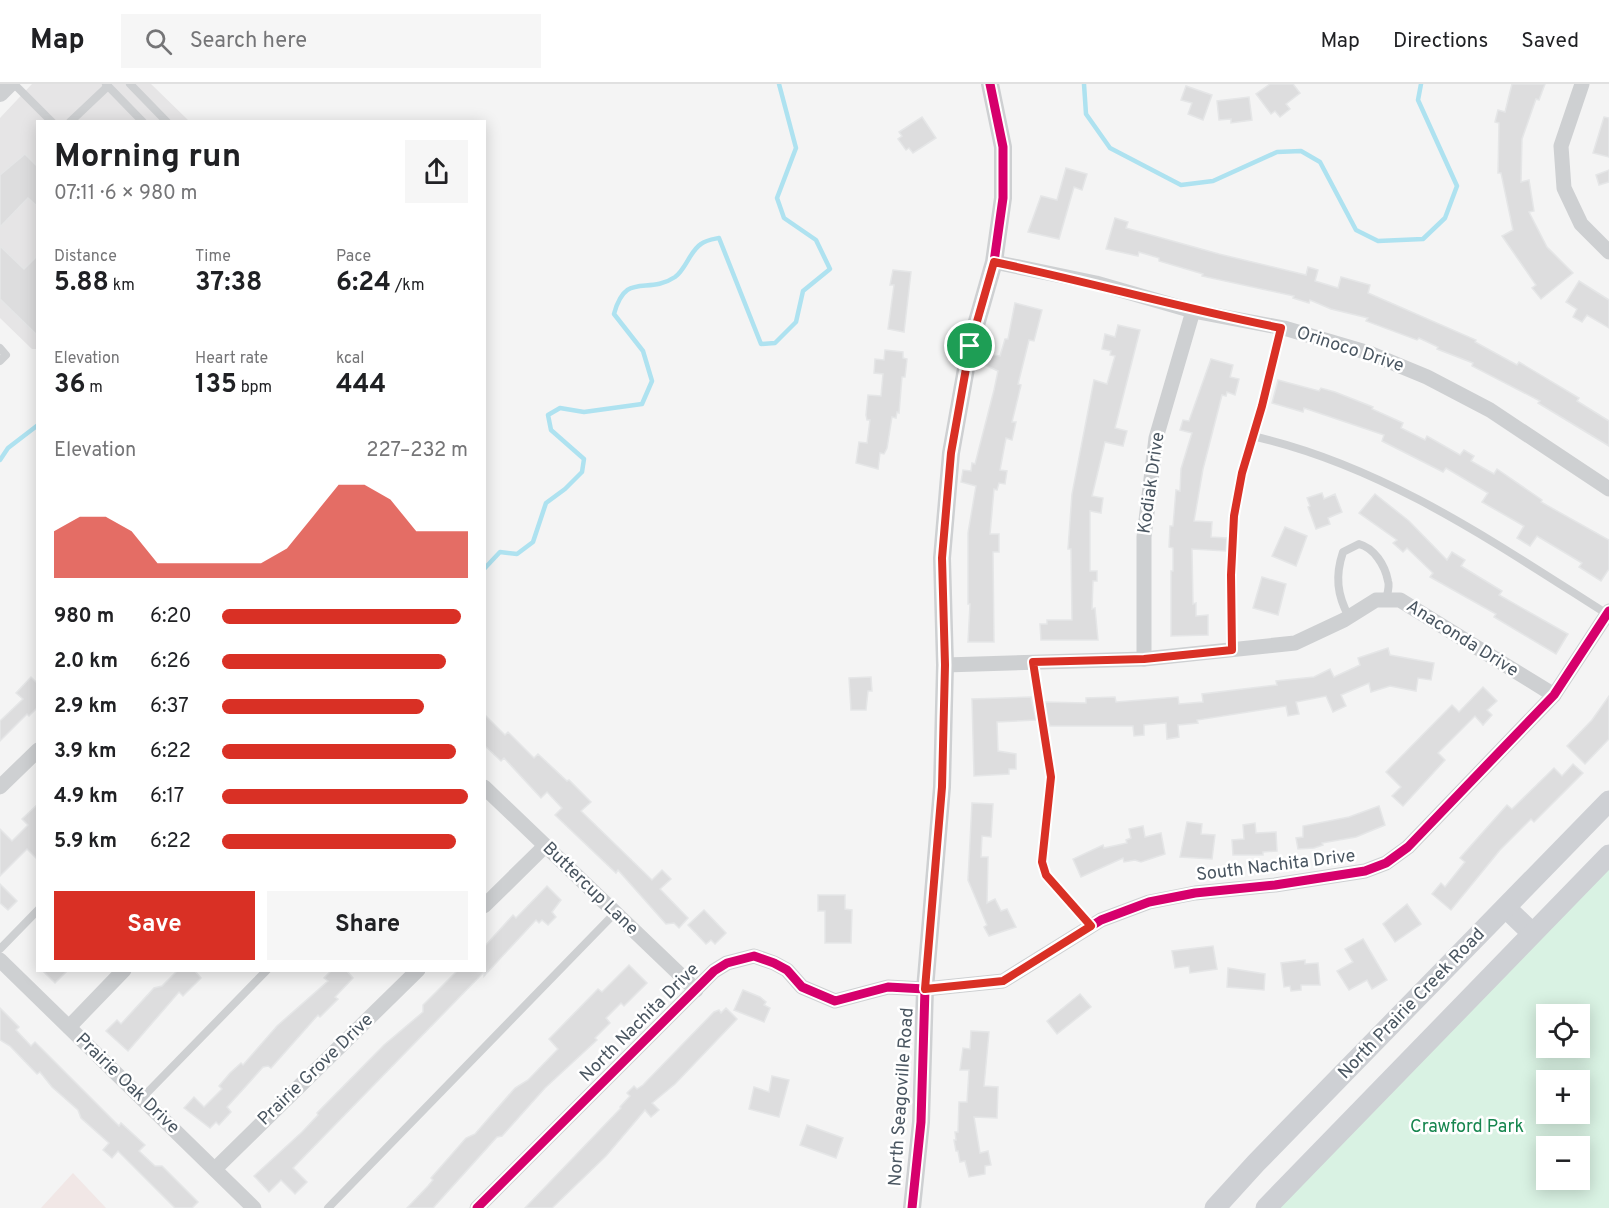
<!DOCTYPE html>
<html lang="en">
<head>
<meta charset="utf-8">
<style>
	:root { --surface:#fff; --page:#f6f6f6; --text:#202124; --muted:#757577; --line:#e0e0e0; --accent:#d93025 }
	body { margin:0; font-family:Overpass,sans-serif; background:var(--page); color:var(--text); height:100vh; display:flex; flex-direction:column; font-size:22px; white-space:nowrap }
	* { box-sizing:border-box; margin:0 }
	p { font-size:20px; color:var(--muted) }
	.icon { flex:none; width:33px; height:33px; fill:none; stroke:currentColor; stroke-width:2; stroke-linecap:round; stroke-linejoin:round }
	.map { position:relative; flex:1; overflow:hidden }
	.side { position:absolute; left:36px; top:36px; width:450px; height:852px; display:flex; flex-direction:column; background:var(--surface); border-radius:0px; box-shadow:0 3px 15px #0003 }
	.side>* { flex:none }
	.fabs { position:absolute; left:1536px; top:920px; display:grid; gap:12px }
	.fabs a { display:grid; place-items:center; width:54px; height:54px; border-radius:0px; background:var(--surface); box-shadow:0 3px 15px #0003; font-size:30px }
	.pin { position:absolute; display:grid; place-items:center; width:51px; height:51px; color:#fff; margin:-26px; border:3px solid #fff; border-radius:50%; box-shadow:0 2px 6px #0007 }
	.round { display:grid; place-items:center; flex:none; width:63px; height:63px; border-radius:0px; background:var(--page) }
	.overview { display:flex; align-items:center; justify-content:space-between; height:102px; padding:0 18px }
	h1 { font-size:33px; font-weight:700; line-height:45px }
	.stats { display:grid; grid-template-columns:repeat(3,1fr); gap:9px; height:102px; padding:6px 18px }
	.stats div { display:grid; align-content:center }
	.stats b { font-size:26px; font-weight:700 }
	.stats small { font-size:16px; font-weight:400 }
	.stats p { font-size:16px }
	.chart { height:168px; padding:12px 18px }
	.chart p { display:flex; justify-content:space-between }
	.chart svg { width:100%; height:108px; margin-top:6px; fill:var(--accent); opacity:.7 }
	.button { display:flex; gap:12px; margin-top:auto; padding:12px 18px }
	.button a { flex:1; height:69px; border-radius:0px; background:var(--accent); color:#fff; font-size:24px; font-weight:700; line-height:69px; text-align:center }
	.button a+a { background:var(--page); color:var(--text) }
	ul { padding:0 18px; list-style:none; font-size:20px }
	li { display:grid; grid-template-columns:96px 72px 1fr; align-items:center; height:45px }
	li i { height:15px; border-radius:8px; background:var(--accent) }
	header { display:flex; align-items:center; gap:36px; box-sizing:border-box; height:84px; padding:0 30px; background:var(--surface); border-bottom:2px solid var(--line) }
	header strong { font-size:28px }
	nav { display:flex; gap:33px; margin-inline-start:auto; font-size:21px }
	.search { width:420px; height:54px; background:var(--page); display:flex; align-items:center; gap:15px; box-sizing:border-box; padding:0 21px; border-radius:0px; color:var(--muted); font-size:22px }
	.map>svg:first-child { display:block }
</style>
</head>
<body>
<header>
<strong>Map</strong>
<div class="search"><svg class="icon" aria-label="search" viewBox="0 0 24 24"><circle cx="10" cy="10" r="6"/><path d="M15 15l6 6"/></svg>Search here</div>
<nav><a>Map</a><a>Directions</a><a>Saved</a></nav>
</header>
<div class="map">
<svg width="1609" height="1124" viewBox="0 0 1609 1124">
	<rect width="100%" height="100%" fill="#f4f4f4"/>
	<path fill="#e6e5e6" d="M32 0H151L189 37 38 38 37 265H32L0 234V34Z"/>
	<path fill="#f1e7e6" d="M73 1089 106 1124H41Z"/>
	<path fill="#d9f2e3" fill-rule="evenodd" d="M1609 782V1124H1278ZM1546 930H1580V963H1546ZM1546 996H1580V1029H1546ZM1546 1062H1580V1095H1546Z"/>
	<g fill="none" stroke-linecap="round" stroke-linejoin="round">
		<g stroke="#aee2f0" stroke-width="4.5">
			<path d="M1084 0 1086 30 1110 64 1181 101 1213 97 1277 68 1301 67 1320 78 1356 146 1378 157 1423 155 1445 134 1457 102 1418 16 1421 0"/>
			<path d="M0 376 8 364 38 341"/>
			<path d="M484 485 500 468 517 470 533 458 546 419 565 405 582 388 584 375 551 346 548 331 560 324 584 328 642 320 652 297 643 267 614 230C626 186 647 212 675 193 686 185 690 167 701 160 706 156 714 155 719 154L761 260 775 259 796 238 803 207 830 185 816 156 784 134 777 114 796 64 779 0"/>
		</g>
	</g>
	<g fill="#ddddde" stroke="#e5e6e7" stroke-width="1.5">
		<path d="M1270 0H1293L1300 9 1286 20 1290 25 1280 33 1275 27 1271 30 1256 10Z"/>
		<path d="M1512 0H1545L1539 16 1536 15 1522 55 1521 98 1529 96 1534 127 1529 128 1547 163 1573 189 1541 215 1532 204 1536 201 1502 152 1513 146 1501 89H1498L1499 39 1495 38 1498 26 1505 28Z"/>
		<path d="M1186 2 1212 11 1203 36 1188 30 1192 19 1181 16Z"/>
		<path d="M1249 13 1252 36 1231 39V35L1219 36 1217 17Z"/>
		<path d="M922 33 936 54 913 69 909 64 906 66 898 55 902 52 899 48Z"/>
		<path d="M1604 33 1609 34V73L1593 69Z"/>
		<path d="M25 70 38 83V123L28 114 0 143V91Z"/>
		<path d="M1066 84 1087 90 1082 106 1074 103 1059 155 1028 148 1041 112 1057 116Z"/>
		<path d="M1609 86V98L1599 101 1596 91Z"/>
		<path d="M1115 134 1128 138 1126 144 1219 170 1306 191 1308 183 1318 186 1315 197 1338 204 1341 193 1370 201 1368 209 1476 256 1475 258 1517 281 1519 278 1579 314 1577 317 1609 337V362L1538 319 1540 317 1472 282 1473 279 1437 265 1438 263 1419 254 1417 256 1366 237 1368 234 1331 225 1310 216 1309 219 1293 214 1294 212 1202 192 1203 190 1159 177V174L1139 168 1138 172 1106 165Z"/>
		<path d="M0 162 24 185 38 171V252L0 215Z"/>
		<path d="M893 186 911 188 904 248 888 245 894 201H890Z"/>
		<path d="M1579 197 1609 216V244L1587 231 1582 238 1573 233 1577 225 1566 218Z"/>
		<path d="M1015 219 1042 226 1034 257 1029 256 1018 300 1021 301 1012 338H1016L1012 356 1006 354 1000 386 1007 387 1005 400 999 399 997 406 994 405 990 450H999V468H993L994 558H968L970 520H968V449L976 402 961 398 963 386 971 387 972 379 975 380 994 306 998 287 983 280 986 270 1000 272 1005 255H1008Z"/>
		<path d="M1118 241 1140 246 1115 344 1127 347 1123 362 1105 358 1092 412 1103 414 1101 429 1090 427V487H1097V497H1093L1092 525 1095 524 1098 556H1041L1040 540H1047V536H1072L1071 465H1068L1072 410 1094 296 1107 300 1115 272 1110 271 1111 267 1102 265 1105 250 1115 253Z"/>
		<path d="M885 266 903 268V274L907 275 905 293H902L899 329 897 328 896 334 892 333 887 364 884 370 880 369 878 385 856 379 859 358 867 359 870 336H867L866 331 868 311 881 312 883 290 874 289 875 275 884 276Z"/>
		<path d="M1211 275 1233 281 1230 293 1239 295 1235 311 1227 308 1226 312 1222 311 1203 385 1194 437 1212 438 1211 453 1227 454 1226 467 1192 465 1193 520 1196 519V532L1208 531V551L1171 552V487H1173V464L1169 463 1170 442H1173L1176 406 1180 407 1181 385 1192 349 1180 346 1183 336 1189 337Z"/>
		<path d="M1278 296 1319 307 1321 304 1335 308 1373 323 1372 325 1403 339 1401 344 1425 356 1427 352 1460 371 1464 366 1474 372 1471 377 1494 390 1497 385 1542 416 1541 418 1609 456V485L1601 497 1579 483 1582 479 1537 452 1530 462 1517 454 1524 442 1482 418 1488 409 1446 384 1443 388 1382 357 1384 351 1304 324 1303 328 1272 319Z"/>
		<path d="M1322 409 1324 415 1335 410 1342 428 1328 434 1330 440 1316 445 1308 423 1310 422 1307 414Z"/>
		<path d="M1375 410 1409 437 1447 476 1452 468 1465 476 1461 482 1502 507 1499 511 1568 550 1556 570 1494 533 1496 530 1430 493 1433 489 1407 464 1403 468 1393 459 1397 456 1359 429Z"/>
		<path d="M1285 443 1307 452 1296 482 1272 472Z"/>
		<path d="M1262 493 1286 500 1278 531 1253 524Z"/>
		<path d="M1388 564 1390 571 1434 579 1431 596 1418 594 1416 607 1390 602 1371 608 1369 599 1341 611 1346 622 1333 628 1326 612 1296 618 1299 630 1288 632 1286 622 1197 636 1198 639 1178 641 1179 653 1167 655 1166 639 1144 641V651L1134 652 1133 642H1050L1048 636 1045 618 1086 619V614L1115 613 1116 618 1178 613 1179 620 1203 618 1202 610 1277 601 1276 597 1314 593 1330 585 1334 593 1360 581 1358 574Z"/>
		<path d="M31 593 38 600V623L29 632 27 630 0 657V637L23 615 16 609Z"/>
		<path d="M871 593 872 607H868L866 626H851L849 594Z"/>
		<path d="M1483 603 1497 617 1487 626 1492 631 1483 641 1475 632 1438 669 1445 676 1403 722 1392 712 1401 703 1386 688 1452 621 1459 628Z"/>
		<path d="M1609 612V655L1585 680 1567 662 1592 636Z"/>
		<path d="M1031 613 1036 636 997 638 998 667 1016 670V685H1009V690L974 692 972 615Z"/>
		<path d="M484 630 505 651 508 648 534 674 538 670 567 697 569 696 591 718 581 727 652 796 662 786 671 795 660 805 688 834 679 844 674 839 666 840 618 786 616 789 555 731 562 724 547 708 541 714 504 674 501 677 484 661Z"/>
		<path d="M1573 680 1583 689 1534 738 1531 735 1500 766 1451 826 1432 810 1441 799 1445 803 1465 778 1460 774 1507 721 1512 725 1554 684 1562 692Z"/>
		<path d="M972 719 993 720 991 753 982 752 981 773H988L987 819 995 815 1001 827 1007 825 1016 843 989 852 984 843 987 841 968 796Z"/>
		<path d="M38 720V776L27 765 0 792V745L12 757 28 741 22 735Z"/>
		<path d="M1379 722 1385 741 1356 753 1322 759 1323 761 1314 764 1298 765 1296 754 1303 753V742L1349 733Z"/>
		<path d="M1187 738 1202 740 1201 750 1215 751 1212 775 1180 773Z"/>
		<path d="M1255 739 1256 749 1276 748 1277 767 1263 768V771H1233L1232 756 1244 755 1243 741Z"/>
		<path d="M1143 742 1145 753 1161 749 1165 770 1141 778 1135 776 1124 778 1123 774 1081 793 1073 775 1103 761 1104 764 1127 759 1126 756 1131 754 1129 745Z"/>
		<path d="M0 800 17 817 8 826 0 819Z"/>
		<path d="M547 802 561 816 552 828 556 833 548 841 542 836 539 839 536 836 484 892V888L293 1084 307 1098 295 1110 281 1096 269 1108 254 1092 302 1048 318 1031 317 1029 384 961 423 928V921L458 886H484V863L513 831 516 834Z"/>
		<path d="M818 811H845V825L852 826 851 859H825V827H818Z"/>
		<path d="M1407 820 1421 840 1395 858 1383 840Z"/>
		<path d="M704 826 726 849 715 860 711 856 706 860 688 841Z"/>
		<path d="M1363 855 1387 896 1372 905 1367 896 1349 906 1337 887 1353 878 1345 865Z"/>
		<path d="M1213 862 1217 885 1190 889 1189 882 1175 884 1172 867Z"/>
		<path d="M1305 876V880L1318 879 1320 901H1301V906L1291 907 1290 902 1284 903 1281 879Z"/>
		<path d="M629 881 647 899 624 922 621 919 606 934 610 939 595 954 597 956 545 1004 502 1052 497 1053 433 1124H407L428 1102 433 1096 431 1094 466 1054 475 1050 515 1004 528 996 558 965 549 955 598 905 602 908Z"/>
		<path d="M1228 884 1265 890 1264 906 1227 903Z"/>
		<path d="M42 886H68L55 899Z"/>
		<path d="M178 886H194L201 894 183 912 179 908 128 967 106 947 117 936 121 940 154 904 162 902Z"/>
		<path d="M332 886H346L353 894 335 913 338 915 320 933 318 931 271 984 268 982 263 983 247 1001 227 1023 231 1028 219 1041 216 1038 210 1044 184 1024 194 1013 204 1023 222 1005 219 1002 230 989 241 979 243 981 277 942 328 897 324 894Z"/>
		<path d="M743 906 760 913 766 918 764 921 770 924 764 938 734 926Z"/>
		<path d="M1080 910 1091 923 1057 950 1047 937Z"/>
		<path d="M0 924 19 943 16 946 31 962 35 958 119 1042 121 1039 145 1061 139 1067 155 1082H162L198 1118 192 1124H175L118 1067 112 1074 103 1066 109 1059 81 1034 78 1026 52 1003 40 988 37 990 10 962 0 956Z"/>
		<path d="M726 924 737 935 675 1000 652 1019 659 1026 651 1033 645 1026 606 1072 552 1124H525L621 1024 620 1023 630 1012 627 1009 634 1002 637 1005 643 1001 714 928 719 926 721 929Z"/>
		<path d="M971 947 989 948 984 1002 998 1003 997 1034 974 1033 980 1069 988 1067 991 1081 985 1082V1090L969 1093 965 1077 960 1078 958 1067H956L954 1056H956L955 1048H958L959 1018H967L969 986H960L963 964 970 965Z"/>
		<path d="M772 992 789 996 779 1033 749 1025 754 1003 769 1008Z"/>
		<path d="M807 1041 843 1054 836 1074 800 1061Z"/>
	</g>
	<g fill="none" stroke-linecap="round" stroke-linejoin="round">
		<g stroke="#ced0d2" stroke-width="8">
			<path d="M14 0 52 38"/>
			<path d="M106 0 143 38"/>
			<path d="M130 0 167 38"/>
			<path d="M70 38 108 2"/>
			<path d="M0 264 6 271 0 277"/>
			<path d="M1252 352C1383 381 1495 459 1607 530"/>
			<path d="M1349 533C1337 511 1335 492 1343 468L1359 460C1374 464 1385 481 1388 497 1390 502 1387 511 1386 516"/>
			<path d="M1232 566 1231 491 1234 432 1242 389 1262 322 1281 244"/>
			<path d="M1033 578 1051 693 1042 778 1046 791 1091 842"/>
			<path d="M0 865 38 826"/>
			<path d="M142 1014 267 886"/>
			<path d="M328 1124 615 829"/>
		</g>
		<g stroke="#ced0d2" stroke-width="15">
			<path d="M1582 0 1561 62 1564 104 1581 140 1609 168"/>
			<path d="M994 178 1096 199 1193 227 1284 244 1369 269 1427 293 1490 326 1609 405"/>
			<path d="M1144 575V453L1156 354 1193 227"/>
			<path d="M945 581 1144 575 1295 559 1344 536 1376 516H1400L1554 611"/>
			<path d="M0 703 38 666"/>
			<path d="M484 703 696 906"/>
			<path d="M484 822 545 762"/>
			<path d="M0 876 254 1124"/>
			<path d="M69 943 124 886"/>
			<path d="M215 1085 418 886"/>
			<path d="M477 1124 714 887 727 879 754 872 774 879 787 886 802 903 835 917 888 903 925 905 1003 897 1101 836 1149 818 1195 809 1275 801 1365 787 1386 779 1408 763 1554 611 1609 527"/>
		</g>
		<g stroke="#ced0d2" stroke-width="18">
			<path d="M0 9 9 0"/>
			<path d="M912 1124 921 1038 925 905 942 703 945 581 942 474 951 369 970 262 994 178 1003 114V63L990 0"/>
		</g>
		<g stroke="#ced0d4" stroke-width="21">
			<path d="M1506 824 1532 849"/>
			<path d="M1215 1124 1256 1079 1609 717"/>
			<path d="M1266 1124 1609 771"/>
		</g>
		<g stroke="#fff" stroke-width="13">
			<g id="cycleway">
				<path d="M477 1124 714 887 727 879 754 872 774 879 787 886 802 903 835 917 888 903 925 905 1003 897 1101 836 1149 818 1195 809 1275 801 1365 787 1386 779 1408 763 1554 611 1609 527"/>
				<path d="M912 1124 921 1038 925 905 942 703 945 581 942 474 951 369 970 262 994 178 1003 114V63L990 0"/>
			</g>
		</g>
		<use href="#cycleway" stroke="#d6006c" stroke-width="9"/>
	</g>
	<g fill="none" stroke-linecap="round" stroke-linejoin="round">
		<g stroke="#fff" stroke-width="12">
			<path id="route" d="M994 178C1090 198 1184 225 1281 244L1262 322 1242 389 1234 432 1231 491 1232 566 1144 575 1033 578 1051 693 1042 778 1046 791 1091 842 1003 897 925 905 942 703 945 581 942 474 951 369 970 262Z"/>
		</g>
		<use href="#route" stroke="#d93025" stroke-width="8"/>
	</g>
	<g text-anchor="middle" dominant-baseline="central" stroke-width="5" stroke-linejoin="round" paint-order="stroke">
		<g font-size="18" fill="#4a5661" stroke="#fff">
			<text transform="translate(1350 266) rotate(18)">Orinoco Drive</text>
			<text transform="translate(1152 399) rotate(-82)">Kodiak Drive</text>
			<text transform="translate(1462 555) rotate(32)">Anaconda Drive</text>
			<text transform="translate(1276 782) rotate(-7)">South Nachita Drive</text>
			<text transform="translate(590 805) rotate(44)">Buttercup Lane</text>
			<text transform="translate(1412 920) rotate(-46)">North Prairie Creek Road</text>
			<text transform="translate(640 939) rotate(-45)">North Nachita Drive</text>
			<text transform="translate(316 986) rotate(-44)">Prairie Grove Drive</text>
			<text transform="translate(127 1000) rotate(44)">Prairie Oak Drive</text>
			<text transform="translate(902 1013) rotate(-86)">North Seagoville Road</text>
		</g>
		<g font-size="18" fill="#17864f" stroke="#fff">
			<text x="1467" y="1043">Crawford Park</text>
		</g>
	</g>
</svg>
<div class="fabs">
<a><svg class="icon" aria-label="locate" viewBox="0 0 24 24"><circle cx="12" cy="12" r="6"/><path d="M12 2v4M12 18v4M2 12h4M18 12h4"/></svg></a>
<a>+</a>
<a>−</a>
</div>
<div class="pin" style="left:970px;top:262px;background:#1e9e55"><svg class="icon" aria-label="arrive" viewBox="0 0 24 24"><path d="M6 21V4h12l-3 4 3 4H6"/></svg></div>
<section class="side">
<div class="overview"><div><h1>Morning run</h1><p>07:11 · 6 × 980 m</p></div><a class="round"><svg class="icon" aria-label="share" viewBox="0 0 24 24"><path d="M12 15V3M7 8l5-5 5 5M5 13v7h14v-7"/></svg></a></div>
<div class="stats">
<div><p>Distance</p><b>5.88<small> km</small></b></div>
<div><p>Time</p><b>37:38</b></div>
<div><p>Pace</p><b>6:24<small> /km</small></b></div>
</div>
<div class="stats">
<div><p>Elevation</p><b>36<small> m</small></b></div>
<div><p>Heart rate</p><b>135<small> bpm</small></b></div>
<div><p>kcal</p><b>444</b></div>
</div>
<div class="chart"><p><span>Elevation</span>227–232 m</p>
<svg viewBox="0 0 160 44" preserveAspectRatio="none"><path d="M0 44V25L10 19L20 19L30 25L40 38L50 38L60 38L70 38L80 38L90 32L100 19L110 6L120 6L130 12L140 25L150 25L160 25V44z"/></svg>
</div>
<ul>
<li><b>980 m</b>6:20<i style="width:97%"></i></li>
<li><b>2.0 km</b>6:26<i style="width:91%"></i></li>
<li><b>2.9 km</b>6:37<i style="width:82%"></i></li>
<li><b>3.9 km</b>6:22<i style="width:95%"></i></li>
<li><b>4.9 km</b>6:17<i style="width:100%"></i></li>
<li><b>5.9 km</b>6:22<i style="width:95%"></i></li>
</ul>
<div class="button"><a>Save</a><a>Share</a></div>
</section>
</div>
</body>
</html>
